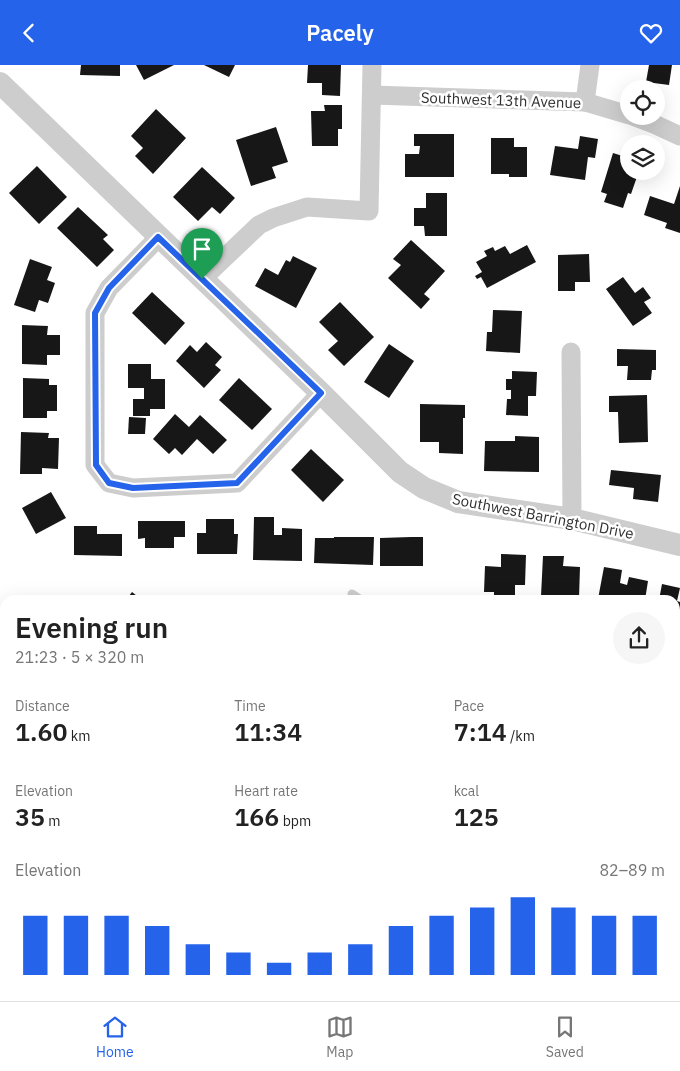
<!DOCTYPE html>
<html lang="en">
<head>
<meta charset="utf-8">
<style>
	:root { --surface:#fff; --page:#f6f6f6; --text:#222; --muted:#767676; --line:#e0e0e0; --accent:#2563eb }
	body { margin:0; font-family:"IBM Plex Sans",sans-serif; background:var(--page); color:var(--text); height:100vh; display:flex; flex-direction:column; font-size:19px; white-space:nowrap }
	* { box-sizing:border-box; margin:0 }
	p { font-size:16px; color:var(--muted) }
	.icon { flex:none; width:28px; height:28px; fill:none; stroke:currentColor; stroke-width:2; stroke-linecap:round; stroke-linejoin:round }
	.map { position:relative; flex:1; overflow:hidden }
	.panel { position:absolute; left:0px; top:530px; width:680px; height:406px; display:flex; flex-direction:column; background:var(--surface); border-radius:15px 15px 0 0; box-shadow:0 5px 20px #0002 }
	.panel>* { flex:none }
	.controls { position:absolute; left:620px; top:15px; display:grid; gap:10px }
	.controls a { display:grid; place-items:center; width:45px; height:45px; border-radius:50%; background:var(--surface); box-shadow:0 5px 20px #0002; font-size:25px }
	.pin { position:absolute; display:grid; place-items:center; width:42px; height:42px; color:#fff; margin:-51px -21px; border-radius:50% 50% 50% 0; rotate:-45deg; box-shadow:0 0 5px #0007 }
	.pin .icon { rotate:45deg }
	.round { display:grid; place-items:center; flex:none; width:52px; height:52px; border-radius:26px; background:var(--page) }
	.headline { display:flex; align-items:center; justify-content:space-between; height:85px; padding:0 15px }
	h1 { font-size:28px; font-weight:600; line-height:38px }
	.stats { display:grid; grid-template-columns:repeat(3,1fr); gap:8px; height:85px; padding:5px 15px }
	.stats div { display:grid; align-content:center }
	.stats b { font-size:25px; font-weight:600 }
	.stats small { font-size:14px; font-weight:400 }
	.stats p { font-size:14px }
	.chart { height:140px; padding:10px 15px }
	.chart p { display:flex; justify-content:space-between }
	.chart svg { width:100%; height:90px; margin-top:5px; stroke:var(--accent); stroke-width:6 }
	header { display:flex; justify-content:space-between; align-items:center; height:65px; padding:0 15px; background:var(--accent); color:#fff; font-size:22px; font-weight:600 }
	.dock { display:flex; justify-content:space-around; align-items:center; height:70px; border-top:1px solid var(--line); background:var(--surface); font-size:14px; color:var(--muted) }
	.dock a { display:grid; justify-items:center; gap:2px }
	.dock .current { color:var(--accent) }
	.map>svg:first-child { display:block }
</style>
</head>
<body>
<header><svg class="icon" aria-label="back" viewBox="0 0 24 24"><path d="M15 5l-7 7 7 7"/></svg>Pacely<svg class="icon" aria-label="heart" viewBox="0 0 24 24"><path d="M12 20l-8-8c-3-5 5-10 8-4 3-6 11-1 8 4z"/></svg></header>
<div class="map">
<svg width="680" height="936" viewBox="0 0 680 936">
	<rect width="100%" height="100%" fill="#fff"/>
	<g fill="#171717">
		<path d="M81 0H120V11L80 10Z"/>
		<path d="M136 0H174L144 15Z"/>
		<path d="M204 0H235L229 12Z"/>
		<path d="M308 0H341L340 31 322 30V18H307Z"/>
		<path d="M649 0H672L669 20 646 17Z"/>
		<path d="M324 40H342V64H338V81H312L311 46H325Z"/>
		<path d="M156 44 186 73 153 109 135 91 143 83 131 71Z"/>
		<path d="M276 62 288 97 272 102 276 113 251 121 236 75Z"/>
		<path d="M414 69H454V112H405V89H419L420 81H414Z"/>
		<path d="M580 71 598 74 595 93 588 92 585 115 550 110 555 81 578 84Z"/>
		<path d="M491 73H514V82H527V112H509V109H491Z"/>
		<path d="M613 88 629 93V106H639L631 129 628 128 623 143 604 137 607 129 601 127Z"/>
		<path d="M37 101 67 132 39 159 9 128Z"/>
		<path d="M202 102 235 133 220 149 212 142 198 156 173 132Z"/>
		<path d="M680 121V168L665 163 667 158 644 150 650 131 674 139Z"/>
		<path d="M426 128H447V171H425L424 161H414V143H426Z"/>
		<path d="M78 142 108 170 103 174 114 185 97 202 57 163Z"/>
		<path d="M411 175 445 206 424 229 430 234 421 244 388 213 401 200 393 194Z"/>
		<path d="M527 180 536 197 487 223 481 212 477 214 475 211 482 207 476 197 487 191 484 186 493 182 495 186 505 181 510 189Z"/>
		<path d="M589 189 590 217H575V226H558V190Z"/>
		<path d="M293 191 317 203 296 243 255 221 265 203 278 210 286 195 290 197Z"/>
		<path d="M30 194 52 202 47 215 55 218 48 238 39 235 35 247 14 240Z"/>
		<path d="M623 212 635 228 643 222 651 233 644 237 652 248 633 261 606 224Z"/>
		<path d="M152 227 185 258 165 280 132 248Z"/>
		<path d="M340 237 374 272 344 301 328 285 338 276 319 257Z"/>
		<path d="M493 245 522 246 520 288 486 286 487 267H492Z"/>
		<path d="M22 260 48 261 47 270H60V290H47V300L22 299Z"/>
		<path d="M206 277 222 292 215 300 221 305 204 323 176 296 190 280 197 287Z"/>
		<path d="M389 279 414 296 389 333 364 317Z"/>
		<path d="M617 284 656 285V305H652L651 315H627L628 301H617Z"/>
		<path d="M128 299H151V314H165V344H150V351H133V334H144V323H128Z"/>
		<path d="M512 306 537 307 536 331H528V351L506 350 507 334H511V325H506V314H512Z"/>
		<path d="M23 313 49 314V320H57V346H47V353H23Z"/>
		<path d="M239 313 272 344 252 365 219 335Z"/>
		<path d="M647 330 648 377 619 378 618 347H609V331Z"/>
		<path d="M420 339 465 340V353H463V389L439 388V377H420Z"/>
		<path d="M175 349 189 362 200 350 227 375 213 389 197 374 182 390 175 383 169 389 153 374Z"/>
		<path d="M129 352 146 353 145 369H128Z"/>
		<path d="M21 367 49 368 48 373H59L58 404 42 403V409H20Z"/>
		<path d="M515 371 539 372V407L484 406 485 376H515Z"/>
		<path d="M311 384 344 415 323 437 291 405Z"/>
		<path d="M611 405 661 410 658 437 633 434 634 423 609 420Z"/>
		<path d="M51 427 66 453 36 469 22 443Z"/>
		<path d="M254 452H274V470H282V463L302 464V496L253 495Z"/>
		<path d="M206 454H234V469H238L237 489H197V468H206Z"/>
		<path d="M138 456H185V472H174V483H145V473L138 474Z"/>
		<path d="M74 461H97V469H122V491L74 490Z"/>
		<path d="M334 472H374L373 500 314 498 315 473H334Z"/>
		<path d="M411 472H423V501H380V473Z"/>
		<path d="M501 489 526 490 525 520H515V532L494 531V527H484L485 501 501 502Z"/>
		<path d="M543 491H564L563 501 580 502 579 533 541 531Z"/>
		<path d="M604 502 622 505 620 518 627 520 629 512 648 516 645 535 598 534Z"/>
		<path d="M662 519 680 523 677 536 680 537V562L675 561V535H659Z"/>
		<path d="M132 527 142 535H126Z"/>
		<path d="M0 574 5 576V598L0 596Z"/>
		<rect x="675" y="617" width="5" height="33"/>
		<path d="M0 645 5 647V672L0 669Z"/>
		<path d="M324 931H353L350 936H332Z"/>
		<path d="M516 931H556L559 932 558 936H516Z"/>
	</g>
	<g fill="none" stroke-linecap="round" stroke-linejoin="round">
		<g stroke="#cdcdcd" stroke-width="9">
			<path d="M352 529 361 535"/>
			<path d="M675 667H680"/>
			<path d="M675 742H680"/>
			<path d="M675 860 680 792"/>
			<path d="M498 931V936"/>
			<path d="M435 936 437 931"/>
		</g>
		<g stroke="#cdcdcd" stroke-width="19">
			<path d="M372 30 585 37 629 50"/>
			<path d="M585 37 590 0"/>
			<path d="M633 51 654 59 680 71"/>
			<path d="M159 172 109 223 95 248V400L109 418 133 423 237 418 321 328"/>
			<path d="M202 214 259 160 273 153 307 142 369 146 372 0"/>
			<path d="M571 287 572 454"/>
			<path d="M675 904 680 905"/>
		</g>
		<g stroke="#cdcdcd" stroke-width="22">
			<path d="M0 18 321 328 400 407 424 423 458 437 572 454 680 480"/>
			<path d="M0 717 5 721"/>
			<path d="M259 931 267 936"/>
			<path d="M130 936 134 931"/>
		</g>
	</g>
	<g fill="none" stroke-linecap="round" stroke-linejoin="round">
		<g stroke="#fff" stroke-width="10">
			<path id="route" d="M158 172 321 328 237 418 133 423 109 418 96 400 95 248 109 223Z"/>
		</g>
		<use href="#route" stroke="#2563eb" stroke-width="6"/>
	</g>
	<g text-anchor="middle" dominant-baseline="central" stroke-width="5" stroke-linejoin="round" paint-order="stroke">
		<g font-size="15" fill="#303030" stroke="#fff">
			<text transform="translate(501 35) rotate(2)">Southwest 13th Avenue</text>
			<text transform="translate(543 451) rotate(11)">Southwest Barrington Drive</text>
		</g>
	</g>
</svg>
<div class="controls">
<a><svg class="icon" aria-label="locate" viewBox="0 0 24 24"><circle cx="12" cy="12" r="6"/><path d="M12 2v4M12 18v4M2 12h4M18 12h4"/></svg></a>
<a><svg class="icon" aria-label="layers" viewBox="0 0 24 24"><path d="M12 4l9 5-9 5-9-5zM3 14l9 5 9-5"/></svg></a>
</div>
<div class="pin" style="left:202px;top:214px;background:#1e9e55"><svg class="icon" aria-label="arrive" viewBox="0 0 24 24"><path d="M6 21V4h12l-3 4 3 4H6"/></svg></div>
<section class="panel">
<div class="headline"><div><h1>Evening run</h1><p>21:23 · 5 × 320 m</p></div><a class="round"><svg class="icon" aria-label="share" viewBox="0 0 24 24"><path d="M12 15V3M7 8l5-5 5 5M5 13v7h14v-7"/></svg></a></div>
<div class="stats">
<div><p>Distance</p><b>1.60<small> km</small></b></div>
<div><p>Time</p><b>11:34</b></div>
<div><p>Pace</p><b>7:14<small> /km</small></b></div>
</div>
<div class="stats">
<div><p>Elevation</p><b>35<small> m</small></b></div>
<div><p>Heart rate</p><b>166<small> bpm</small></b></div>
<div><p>kcal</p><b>125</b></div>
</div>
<div class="chart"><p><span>Elevation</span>82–89 m</p>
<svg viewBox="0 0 160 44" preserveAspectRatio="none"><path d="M5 44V15M15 44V15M25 44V15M35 44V20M45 44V29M55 44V33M65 44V38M75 44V33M85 44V29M95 44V20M105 44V15M115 44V11M125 44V6M135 44V11M145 44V15M155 44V15"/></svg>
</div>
</section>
</div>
<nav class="dock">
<a class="current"><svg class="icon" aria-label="home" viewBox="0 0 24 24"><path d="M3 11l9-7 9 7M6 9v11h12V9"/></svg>Home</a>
<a><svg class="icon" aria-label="map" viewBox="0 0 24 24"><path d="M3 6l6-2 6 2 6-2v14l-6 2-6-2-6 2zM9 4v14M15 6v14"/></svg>Map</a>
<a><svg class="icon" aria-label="saved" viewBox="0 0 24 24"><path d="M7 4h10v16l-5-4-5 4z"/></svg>Saved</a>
</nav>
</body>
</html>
